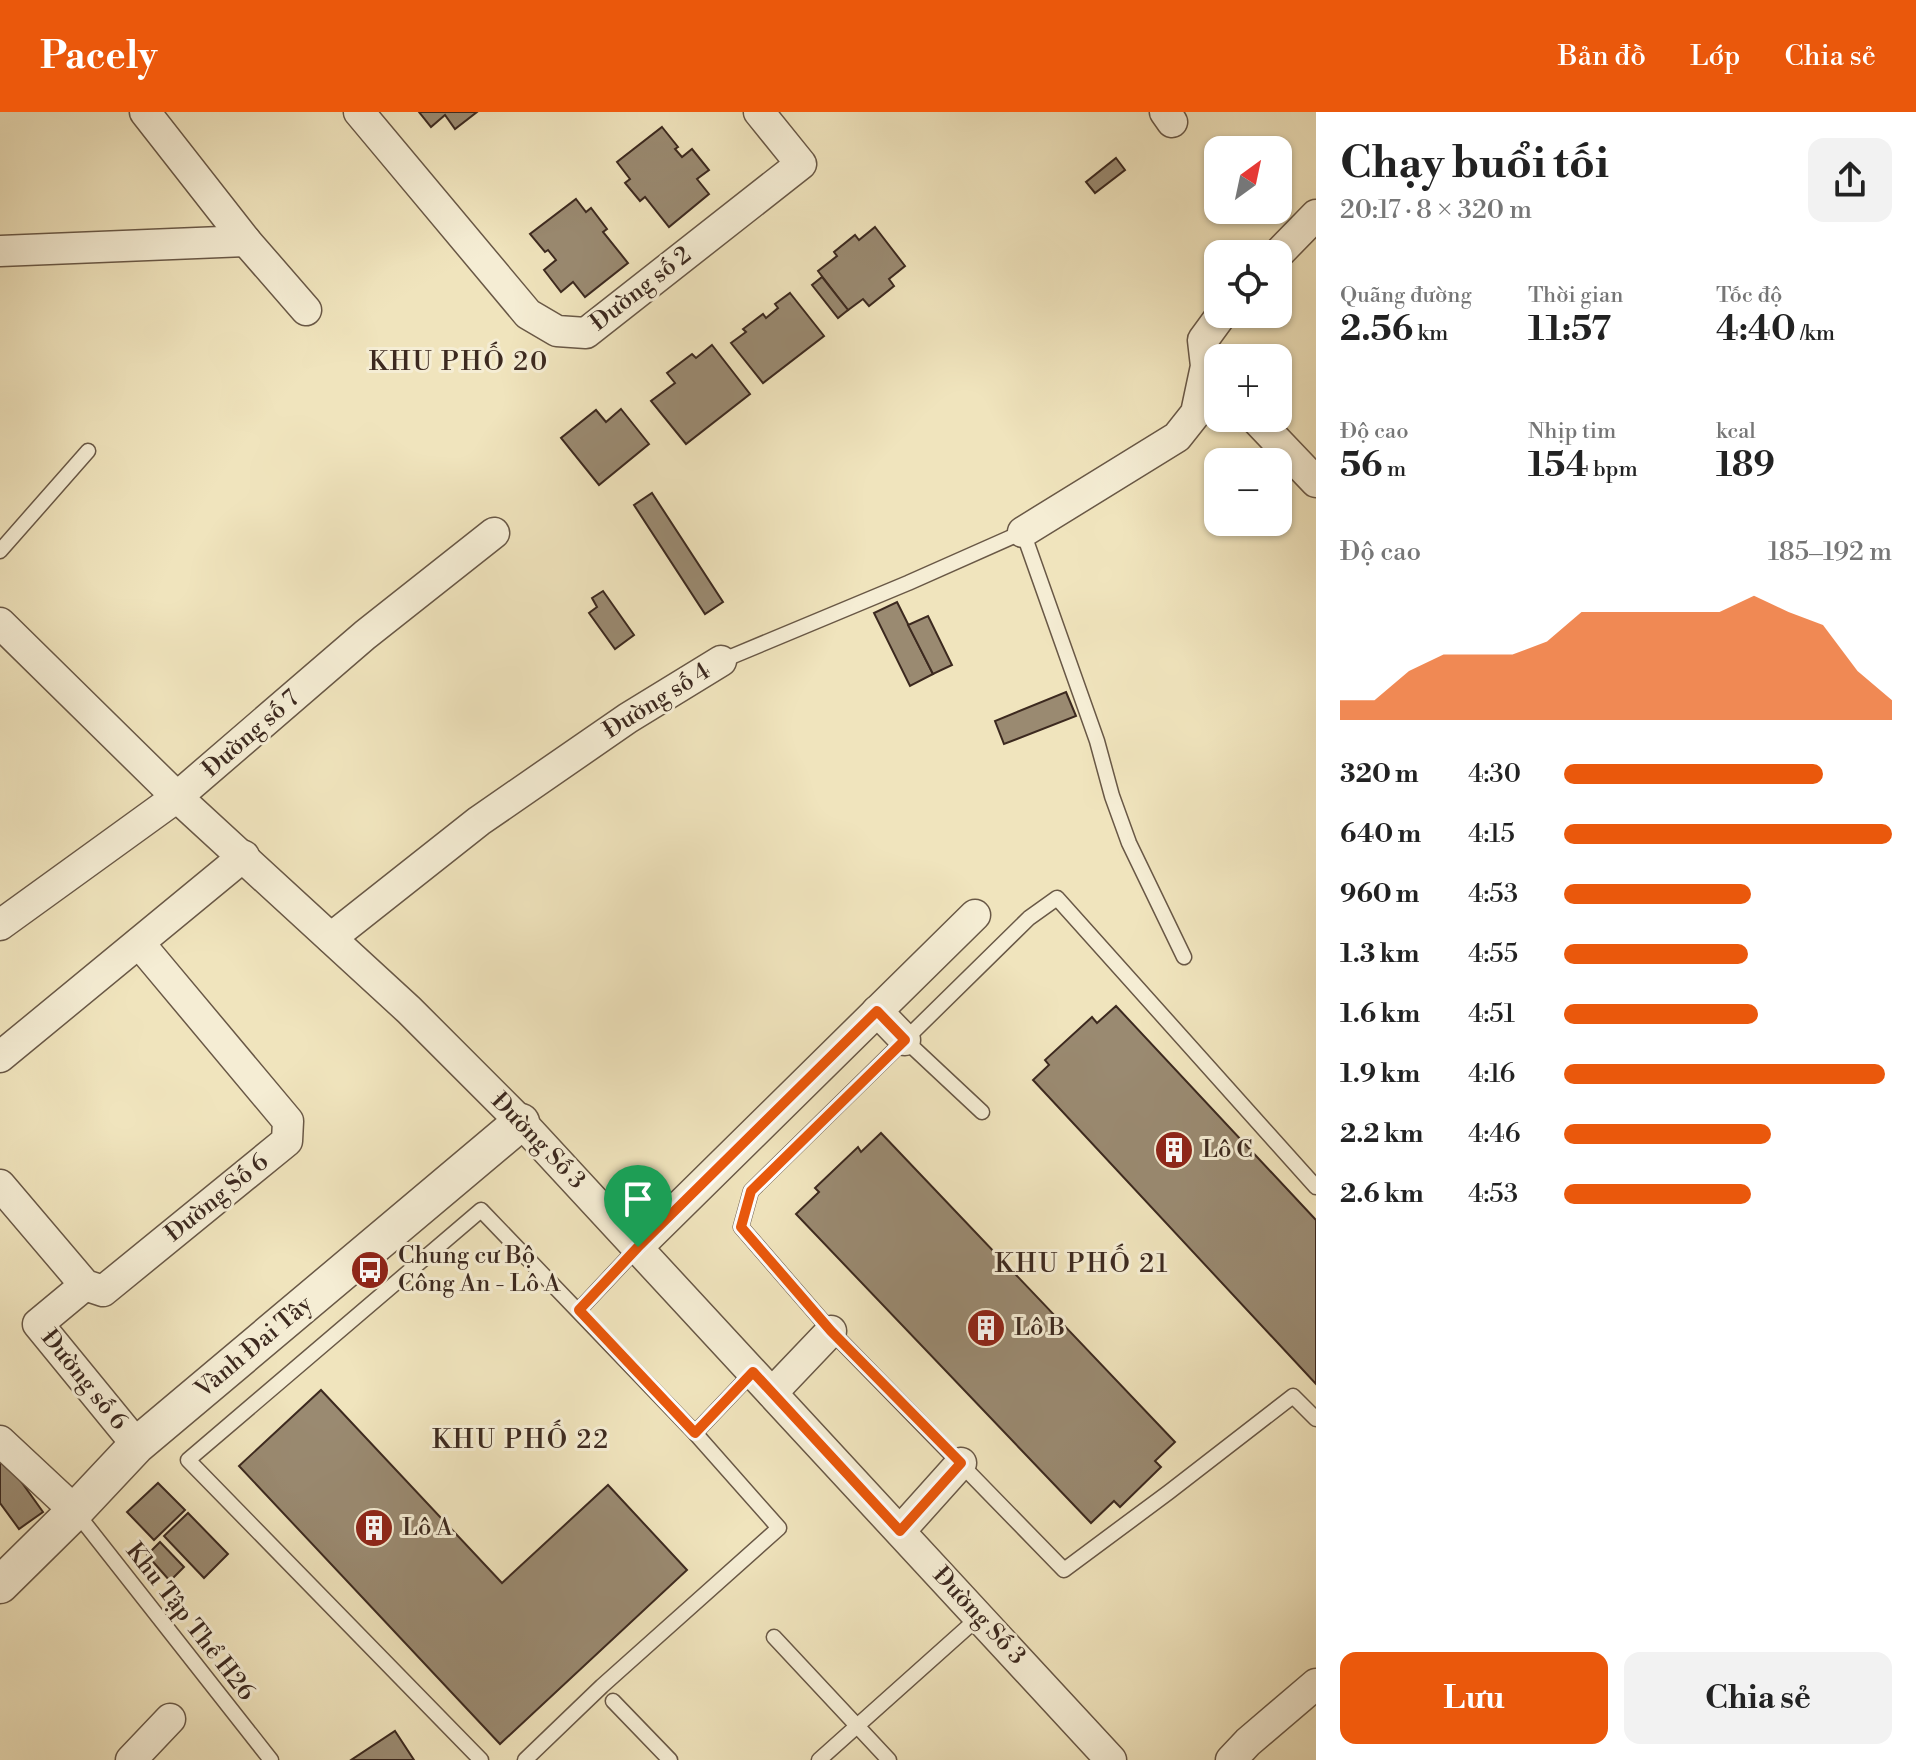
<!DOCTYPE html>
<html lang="vi">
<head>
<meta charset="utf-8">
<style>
	:root { --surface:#fff; --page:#f2f2f2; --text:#222; --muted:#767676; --accent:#ea580c }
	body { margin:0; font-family:"Libre Bodoni",serif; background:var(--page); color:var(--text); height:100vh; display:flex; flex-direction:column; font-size:30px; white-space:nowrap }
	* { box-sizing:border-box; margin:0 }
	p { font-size:26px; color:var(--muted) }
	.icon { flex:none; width:44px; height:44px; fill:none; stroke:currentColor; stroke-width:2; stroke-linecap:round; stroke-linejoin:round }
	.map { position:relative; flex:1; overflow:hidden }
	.details { display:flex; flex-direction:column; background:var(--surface); width:600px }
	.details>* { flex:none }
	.needle { width:52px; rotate:33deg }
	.buttons { position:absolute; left:1204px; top:24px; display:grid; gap:16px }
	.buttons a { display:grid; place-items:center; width:88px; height:88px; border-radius:16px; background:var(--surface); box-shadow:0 2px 6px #0004; font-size:40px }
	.pin { position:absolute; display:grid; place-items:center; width:68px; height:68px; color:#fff; margin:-82px -34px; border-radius:50% 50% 50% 0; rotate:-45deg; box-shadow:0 0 8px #0007 }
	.pin .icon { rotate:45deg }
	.round { display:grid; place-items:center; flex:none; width:84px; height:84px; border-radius:16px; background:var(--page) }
	.summary { display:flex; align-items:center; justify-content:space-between; height:136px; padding:0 24px }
	h1 { font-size:44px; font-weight:700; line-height:60px }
	.figures { display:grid; grid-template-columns:repeat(3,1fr); gap:12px; height:136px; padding:8px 24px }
	.figures div { display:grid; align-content:center }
	.figures b { font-size:34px; font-weight:700 }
	.figures small { font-size:22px; font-weight:400 }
	.figures p { font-size:22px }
	.chart { height:224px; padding:16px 24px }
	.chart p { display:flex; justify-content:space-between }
	.chart svg { width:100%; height:144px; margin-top:8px; fill:var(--accent); opacity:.7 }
	.button { display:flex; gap:16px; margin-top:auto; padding:16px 24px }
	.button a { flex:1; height:92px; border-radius:16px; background:var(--accent); color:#fff; font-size:32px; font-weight:700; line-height:92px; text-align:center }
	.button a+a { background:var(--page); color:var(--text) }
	ul { padding:0 24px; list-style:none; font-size:26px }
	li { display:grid; grid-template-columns:128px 96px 1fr; align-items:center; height:60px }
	li i { height:20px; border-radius:10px; background:var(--accent) }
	header { display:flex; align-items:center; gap:48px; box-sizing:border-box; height:112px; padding:0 40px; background:var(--accent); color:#fff }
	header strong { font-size:38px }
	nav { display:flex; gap:44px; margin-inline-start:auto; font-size:28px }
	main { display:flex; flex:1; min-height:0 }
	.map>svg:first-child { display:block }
</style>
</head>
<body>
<header>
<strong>Pacely</strong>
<nav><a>Bản đồ</a><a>Lớp</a><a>Chia sẻ</a></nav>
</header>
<main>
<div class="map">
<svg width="1316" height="1648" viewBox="0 0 1316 1648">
	<rect width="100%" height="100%" fill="#f0e4bd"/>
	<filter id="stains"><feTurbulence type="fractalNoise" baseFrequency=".0025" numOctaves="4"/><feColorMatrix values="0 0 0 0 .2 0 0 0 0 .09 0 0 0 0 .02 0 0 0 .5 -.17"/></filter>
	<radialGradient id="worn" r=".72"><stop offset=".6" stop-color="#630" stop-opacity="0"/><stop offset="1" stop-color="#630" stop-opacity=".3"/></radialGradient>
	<g fill="#9a8a71" stroke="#3c291f" stroke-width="2">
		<path d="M419 0H477L455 17 445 3 431 15Z"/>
		<path d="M662 15 678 35 675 37 682 45 692 37 709 58 697 67 709 82 669 115 645 85 640 89 625 71 630 67 617 50Z"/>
		<path d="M1116 46 1125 58 1095 81 1086 70Z"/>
		<path d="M576 87 586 100 591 96 607 117 603 120 628 151 585 185 573 170 561 180 544 158 556 148 548 138 545 140 530 122Z"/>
		<path d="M875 115 905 154 889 167 894 174 869 194 863 187 848 198 818 159 837 144 834 140 855 123 859 128Z"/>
		<path d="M822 165 848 198 838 206 812 173Z"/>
		<path d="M790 181 824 224 763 271 731 231 746 220 743 217 763 202 766 206 778 196 775 192Z"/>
		<path d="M712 233 750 282 686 332 651 289 675 271 667 261 692 242 696 246Z"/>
		<path d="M621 297 649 332 599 373 561 326 596 298 606 310Z"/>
		<path d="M652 381 723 490 705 502 634 393Z"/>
		<path d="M603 479 634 523 615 537 589 501 597 495 592 486Z"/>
		<path d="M897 490 933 562 910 574 874 501Z"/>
		<path d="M928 504 952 553 933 562 908 513Z"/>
		<path d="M1066 580 1076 604 1004 632 995 609Z"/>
		<path d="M1116 894 1316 1108V1272L1033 968 1049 953 1045 948 1092 905 1097 911Z"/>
		<path d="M881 1021 1175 1330 1155 1349 1161 1355 1120 1395 1114 1389 1091 1411 796 1102 819 1080 815 1076 858 1035 861 1040Z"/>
		<path d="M321 1278 502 1471 608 1373 687 1458 500 1632 239 1354Z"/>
		<path d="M0 1340 43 1400 19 1417 0 1391Z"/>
		<path d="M158 1371 185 1398 154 1428 127 1400Z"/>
		<path d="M188 1401 228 1442 204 1466 164 1424Z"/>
		<path d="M160 1430 184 1455 170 1469 147 1443Z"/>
		<path d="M395 1619 414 1648H351Z"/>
	</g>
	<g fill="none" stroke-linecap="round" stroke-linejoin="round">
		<g stroke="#695846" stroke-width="17">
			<g id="service">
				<path d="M0 439 88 339"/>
				<path d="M721 549 908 471 1023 420 1097 629 1112 684 1129 731 1184 845"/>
				<path d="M905 928 982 1000"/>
				<path d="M1316 1075 1057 786 1029 806 751 1079 741 1115 831 1219 1064 1458 1169 1380 1293 1284 1316 1307"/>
				<path d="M579 1198 638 1135"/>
				<path d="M695 1321 753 1260"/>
				<path d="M75 1399 271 1648"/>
				<path d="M774 1525 889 1648"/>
				<path d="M613 1589 670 1648"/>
				<path d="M481 1648 188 1348 481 1098 695 1321 779 1416 602 1574 525 1648"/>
				<path d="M819 1648 979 1505"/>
			</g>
		</g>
		<g stroke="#695846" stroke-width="33">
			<g id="minor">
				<path d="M145 0 246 129 306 198"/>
				<path d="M359 0 528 202 557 219 586 221 801 52 759 0"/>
				<path d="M1165 0 1172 10"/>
				<path d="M0 139 246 129"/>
				<path d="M1278 142 1316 103"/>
				<path d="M1255 306 1316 370"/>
				<path d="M1023 420 1177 325 1196 301 1206 254 1203 228 1222 202"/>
				<path d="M0 511 177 685 409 898 521 1010 1111 1648"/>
				<path d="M0 813 177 685 365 523 494 421"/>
				<path d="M331 826 479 709 628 606 721 549"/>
				<path d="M877 899 905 928"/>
				<path d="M0 945 244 744"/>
				<path d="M0 1073 85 1173 103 1179 287 1029 288 1009 139 831"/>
				<path d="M638 1135 975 803"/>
				<path d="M85 1173 38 1212 137 1333"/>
				<path d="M772 1281 831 1219"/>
				<path d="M0 1329 75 1399"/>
				<path d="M900 1419 961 1351"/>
				<path d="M131 1648 170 1607"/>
				<path d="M1231 1648 1248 1630 1316 1572"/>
			</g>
		</g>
		<g stroke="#695846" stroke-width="39">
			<path id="tertiary" d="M0 1473 75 1399 137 1333 521 1010"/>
		</g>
		<use href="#service" stroke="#f5edd4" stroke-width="14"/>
		<use href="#minor" stroke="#f5edd4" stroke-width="30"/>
		<use href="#tertiary" stroke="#f5edd4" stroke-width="36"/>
	</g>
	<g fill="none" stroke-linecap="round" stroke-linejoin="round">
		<g stroke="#fff" stroke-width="16">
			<path id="route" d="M877 899 905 928 751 1079 741 1115 831 1219 961 1351 900 1419 753 1260 695 1321 579 1198 638 1135Z"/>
		</g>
		<use href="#route" stroke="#ea580c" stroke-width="10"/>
	</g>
	<defs>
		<g id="building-disc" transform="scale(2)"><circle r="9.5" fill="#8f2418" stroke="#f5edd4"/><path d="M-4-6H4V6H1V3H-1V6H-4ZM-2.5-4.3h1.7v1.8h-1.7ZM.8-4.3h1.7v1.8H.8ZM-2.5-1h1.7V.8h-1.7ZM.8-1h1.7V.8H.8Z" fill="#fff"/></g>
		<g id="bus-disc" transform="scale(2)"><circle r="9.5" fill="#8f2418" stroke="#f5edd4"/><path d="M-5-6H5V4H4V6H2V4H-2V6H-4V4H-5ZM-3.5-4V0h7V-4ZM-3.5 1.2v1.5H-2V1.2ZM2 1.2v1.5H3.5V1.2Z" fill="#fff"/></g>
	</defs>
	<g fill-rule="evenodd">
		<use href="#building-disc" x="1174" y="1038"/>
		<use href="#bus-disc" x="370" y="1158"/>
		<use href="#building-disc" x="986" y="1216"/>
		<use href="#building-disc" x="374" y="1416"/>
	</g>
	<g text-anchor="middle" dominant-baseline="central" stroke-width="6" stroke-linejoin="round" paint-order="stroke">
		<g font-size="24" fill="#3c291f" stroke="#f5edd4">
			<text transform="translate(641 177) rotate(-38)">Đường số 2</text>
			<text transform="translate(657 589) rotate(-32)">Đường số 4</text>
			<text transform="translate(251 622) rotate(-41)">Đường số 7</text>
			<text transform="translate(538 1029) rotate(46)">Đường Số 3</text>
			<text transform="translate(217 1086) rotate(-39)">Đường Số 6</text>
			<text transform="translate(254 1235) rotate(-40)">Vành Đai Tây</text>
			<text transform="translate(84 1268) rotate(51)">Đường số 6</text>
			<text transform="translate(979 1504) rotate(47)">Đường Số 3</text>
			<text transform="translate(190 1510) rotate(52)">Khu Tập Thể H26</text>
		</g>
		<g font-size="24" fill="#3c291f" stroke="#f5edd4" text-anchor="start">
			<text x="1202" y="1038">Lô C</text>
			<text x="398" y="1144">Chung cư Bộ<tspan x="398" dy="28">Công An - Lô A</tspan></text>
			<text x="1014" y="1216">Lô B</text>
			<text x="402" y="1416">Lô A</text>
		</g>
		<g font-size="26" letter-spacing="2" fill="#3c291f" stroke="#f5edd4">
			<text x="459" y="250">KHU PHỐ 20</text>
			<text x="1082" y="1152">KHU PHỐ 21</text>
			<text x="521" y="1328">KHU PHỐ 22</text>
		</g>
	</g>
	<rect width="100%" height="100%" filter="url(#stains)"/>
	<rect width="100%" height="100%" fill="url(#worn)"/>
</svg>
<div class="buttons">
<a><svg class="needle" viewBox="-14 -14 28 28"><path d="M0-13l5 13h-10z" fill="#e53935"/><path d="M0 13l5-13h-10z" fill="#767676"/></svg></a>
<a><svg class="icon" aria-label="locate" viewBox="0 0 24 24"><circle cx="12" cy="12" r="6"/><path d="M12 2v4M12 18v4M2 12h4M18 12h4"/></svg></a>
<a>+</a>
<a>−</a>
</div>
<div class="pin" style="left:638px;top:1135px;background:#1e9e55"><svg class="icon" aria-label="arrive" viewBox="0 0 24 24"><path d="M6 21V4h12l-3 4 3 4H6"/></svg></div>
</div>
<section class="details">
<div class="summary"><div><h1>Chạy buổi tối</h1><p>20:17 · 8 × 320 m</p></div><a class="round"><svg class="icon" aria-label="share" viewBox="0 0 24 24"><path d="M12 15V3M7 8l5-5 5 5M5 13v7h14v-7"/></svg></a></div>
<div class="figures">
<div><p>Quãng đường</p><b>2.56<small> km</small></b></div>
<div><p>Thời gian</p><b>11:57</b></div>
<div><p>Tốc độ</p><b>4:40<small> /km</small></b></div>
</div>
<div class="figures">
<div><p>Độ cao</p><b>56<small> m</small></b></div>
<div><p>Nhịp tim</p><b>154<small> bpm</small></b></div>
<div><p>kcal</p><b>189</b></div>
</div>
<div class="chart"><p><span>Độ cao</span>185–192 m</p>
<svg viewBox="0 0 160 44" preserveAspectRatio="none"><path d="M0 44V38L10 38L20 29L30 24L40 24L50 24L60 20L70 11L80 11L90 11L100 11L110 11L120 6L130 11L140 15L150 29L160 38V44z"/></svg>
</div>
<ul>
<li><b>320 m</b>4:30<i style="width:79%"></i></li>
<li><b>640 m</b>4:15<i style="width:100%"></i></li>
<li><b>960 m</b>4:53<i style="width:57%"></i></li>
<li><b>1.3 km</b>4:55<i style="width:56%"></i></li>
<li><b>1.6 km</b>4:51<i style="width:59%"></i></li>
<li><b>1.9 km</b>4:16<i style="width:98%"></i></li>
<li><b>2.2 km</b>4:46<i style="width:63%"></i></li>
<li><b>2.6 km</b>4:53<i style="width:57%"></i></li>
</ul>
<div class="button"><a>Lưu</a><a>Chia sẻ</a></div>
</section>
</main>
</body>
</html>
